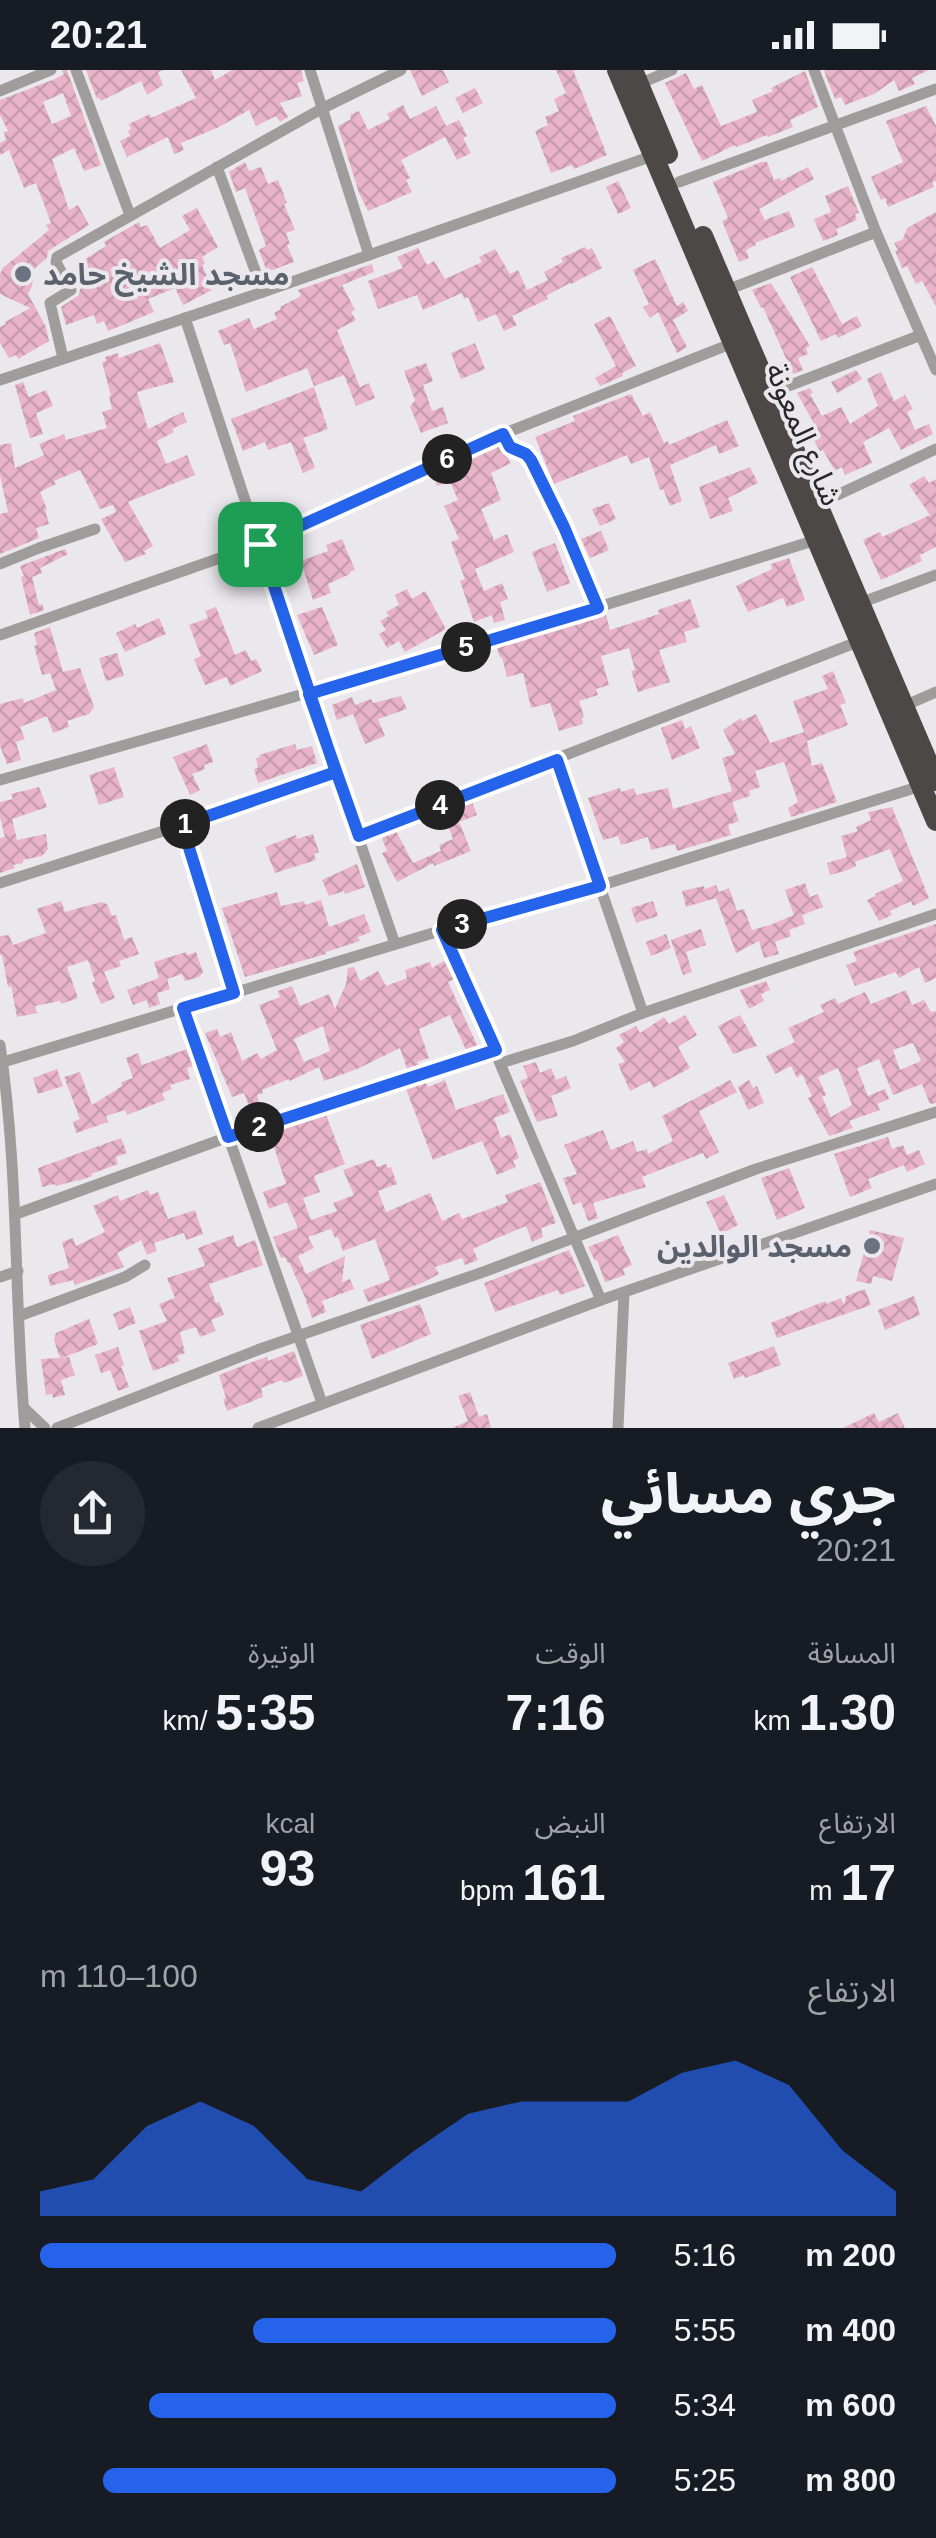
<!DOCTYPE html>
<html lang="ar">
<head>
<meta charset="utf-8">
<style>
	:root { --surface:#171b24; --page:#242831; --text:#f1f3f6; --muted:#9ea1a6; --accent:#2563eb }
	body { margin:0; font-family:Helvetica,"Noto Sans Arabic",sans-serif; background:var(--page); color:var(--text); direction:rtl; height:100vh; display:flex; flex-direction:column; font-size:38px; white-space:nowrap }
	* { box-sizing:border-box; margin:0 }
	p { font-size:32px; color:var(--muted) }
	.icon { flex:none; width:55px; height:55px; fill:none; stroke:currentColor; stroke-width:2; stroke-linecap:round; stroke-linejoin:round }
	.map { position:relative; height:1358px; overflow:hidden; direction:ltr }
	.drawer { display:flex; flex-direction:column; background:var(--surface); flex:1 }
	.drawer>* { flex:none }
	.pin { position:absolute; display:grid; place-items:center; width:85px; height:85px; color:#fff; margin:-42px; border-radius:20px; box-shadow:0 5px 15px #0006 }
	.km { position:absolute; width:50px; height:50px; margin:-25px; border-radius:50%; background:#222; color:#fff; font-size:28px; line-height:50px; text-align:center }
	.round { display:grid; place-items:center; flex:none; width:105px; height:105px; border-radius:52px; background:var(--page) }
	.head { display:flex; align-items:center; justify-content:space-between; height:170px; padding:0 40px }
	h1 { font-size:55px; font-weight:800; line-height:75px }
	.metrics { display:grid; grid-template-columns:repeat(3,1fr); gap:15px; height:170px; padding:10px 40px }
	.metrics div { display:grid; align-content:center }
	.metrics b { font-size:50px; font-weight:800 }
	.metrics small { font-size:28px; font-weight:400 }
	.metrics p { font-size:28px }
	.chart { height:280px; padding:20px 40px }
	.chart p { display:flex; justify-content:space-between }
	.chart svg { width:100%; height:180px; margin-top:10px; fill:var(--accent); opacity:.7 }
	ul { padding:0 40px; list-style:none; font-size:32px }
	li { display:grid; grid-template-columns:160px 120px 1fr; align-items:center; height:75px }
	li i { height:25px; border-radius:12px; background:var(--accent) }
	.status { display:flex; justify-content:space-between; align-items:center; height:70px; padding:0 50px; background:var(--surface); direction:ltr }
	.status svg { height:28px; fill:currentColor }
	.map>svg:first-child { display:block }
</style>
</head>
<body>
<div class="status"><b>20:21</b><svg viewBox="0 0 49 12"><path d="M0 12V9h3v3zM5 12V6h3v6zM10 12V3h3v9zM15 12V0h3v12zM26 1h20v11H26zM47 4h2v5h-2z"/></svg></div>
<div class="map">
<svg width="936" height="1358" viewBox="0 0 936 1358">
	<defs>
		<pattern id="building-cross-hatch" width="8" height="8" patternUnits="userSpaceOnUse" patternTransform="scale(2.5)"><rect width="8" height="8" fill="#e9b4c9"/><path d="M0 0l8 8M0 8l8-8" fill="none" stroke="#c89bad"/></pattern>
	</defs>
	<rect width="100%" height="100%" fill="#eae8ed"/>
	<g fill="url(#building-cross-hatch)" fill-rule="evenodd">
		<path d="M62 0H67L101 95 84 101 74 78 52 89 69 140 78 135 89 155 48 181 47 188 34 199 32 216 28 224 46 257 49 271 18 289 16 285 9 288 0 273V257L6 254 5 252 30 238 0 224V204L3 198 49 160 46 155 51 153 36 113 24 118 9 80 0 85V73L6 70 4 62 8 61 0 45V30L55 9 64 4ZM63 23 71 46 52 54 43 32Z"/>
		<path d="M86 0H163L158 2 163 15 147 25 141 11 101 31 99 28 97 29Z"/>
		<path d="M181 0H211L215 10 232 0H301L304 11 297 13 302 26 280 33 288 47 280 52 276 46 256 56 249 40 219 57 181 73 184 80 174 84 168 67 127 87 120 71 130 66 128 61 131 59 129 54 150 44 151 48 196 28Z"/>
		<path d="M410 0H443L449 12 422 26Z"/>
		<path d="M556 0H573L607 85 574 99 572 95 551 103 535 61 548 55 545 47 559 41 554 29 566 23Z"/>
		<path d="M826 0H929L912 8 915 14 899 21 894 10 874 24 845 35 841 27 835 29 824 1Z"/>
		<path d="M805 1 818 37 790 50 793 57 768 67 767 65 736 77 735 75 702 91 665 13 686 3 694 19 702 15 721 56 757 42 752 30 773 21 771 18Z"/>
		<path d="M475 18 483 33 463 43 455 28Z"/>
		<path d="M403 35 410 49 436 36 446 56 459 50 467 66 463 68 471 83 457 90 445 67 401 90 410 108 406 110 412 122 368 141 359 123 338 56 351 49 350 45 359 41 368 60 390 49 387 44Z"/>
		<path d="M926 36 936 56V111L932 112 934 117 888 137 885 128 881 130 871 107 903 92 886 51Z"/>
		<path d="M245 92 249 101 261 97 268 114 278 110 287 133 284 134 295 160 286 163 290 174 287 175 294 192 267 202 259 180 266 176 245 118 236 122 229 102Z"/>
		<path d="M761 92H767L774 110 780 108 781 111 808 97 814 109 759 139 765 150 789 141 795 157 755 173 756 175 746 180 749 188 739 192 722 151 728 148 713 112Z"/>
		<path d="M618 111 631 138 618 144 606 117Z"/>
		<path d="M848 116 859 143 855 144 857 150 836 159 838 165 823 171 814 149 831 142 825 126Z"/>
		<path d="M197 138 218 177 202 187 205 194 202 195 207 206 205 207 212 220 183 235 175 218 148 229 154 242 108 261 104 251 97 254 94 245 66 255 61 237 79 225 80 219 85 217 82 211 94 207 84 190 106 176 104 172 139 152 141 157 147 155 160 178 190 160 182 146Z"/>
		<path d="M936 142V236L922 211 916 214 907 196 902 198 895 181 898 180 894 173 903 169 907 158Z"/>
		<path d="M585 177 587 180 592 178 602 198 571 214 570 213 546 226 548 229 512 246 517 255 504 261 496 244 478 252 468 227 464 229 462 223 423 240 417 225 378 239 368 211 403 198 397 187 418 178 427 195 434 191 445 209 482 192 479 187 495 179 510 204 518 200 527 220 548 210 544 202 563 192 561 188Z"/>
		<path d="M655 189 677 236 683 232 688 241 673 250 687 277 677 283 658 242 650 248 643 237 649 234 633 200Z"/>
		<path d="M372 194 374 202 342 215 355 240 351 242 356 250 337 260 360 317 369 313 375 328 356 336 344 305 314 316 307 298 246 322 230 273 224 275 218 261 249 248 254 259 277 249 274 243 281 239 280 237 301 226 298 220Z"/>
		<path d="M812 197 842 254 857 246 862 256 838 268 836 264 821 271 790 207Z"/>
		<path d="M771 213 810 276 806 278 808 284 798 288 803 300 793 304 763 237 761 238 752 220Z"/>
		<path d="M610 246 636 296 622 303 623 306 600 316 595 308 616 296 594 254Z"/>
		<path d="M160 273 174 312 137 322 148 359 183 342 187 352 172 359 174 362 157 371 166 394 187 385 195 405 128 432 153 476 144 481 146 484 125 492 101 449 116 442 113 435 100 439 80 400 54 411 56 414 40 422 47 439 45 440 49 454 36 458 39 468 0 484V444L8 442 0 405V375L11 373 15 398 44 385 39 374 64 364 66 370 107 358 102 342 112 339 109 326H111L102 292 106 291 105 287 118 283 119 288Z"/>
		<path d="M475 273 485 299 461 309 451 283Z"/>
		<path d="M426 293 433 311 423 315 432 341 443 337 448 353 421 363 410 337 415 330 404 301Z"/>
		<path d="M856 300 862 309 837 323 831 312Z"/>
		<path d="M881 302 894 331 905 325 913 339 907 342 915 360 929 354 933 364 901 380 889 358 863 372 872 393 845 405 842 397 835 401 823 380 820 381 813 369 810 360 816 357 797 323 810 318 813 323 810 324 822 346 841 337 850 354 878 336 867 309Z"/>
		<path d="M23 312 29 327 46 320 53 336 36 343 43 364 30 368 15 315Z"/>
		<path d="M314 317 328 359 303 368 315 398 303 403 291 372 268 380 265 372 243 381 231 349Z"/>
		<path d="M631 324 643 346 650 342 664 373 668 371 669 375 727 350 739 376 719 384 716 375 670 395 682 431 670 436 663 419 660 420 649 387 631 394 627 385 554 414 535 367 575 351 573 346Z"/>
		<path d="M498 376 511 393 491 403 501 430 481 439 494 470 507 464 514 482 475 499 484 521 502 513 508 529 500 532 505 550 494 553 492 545 474 552 460 511 465 509 451 472 459 469 444 436 458 430 450 412 437 416 434 406Z"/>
		<path d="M750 397 758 413 728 428 733 441 710 449 699 417Z"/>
		<path d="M924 406 929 413 936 409V477L920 485 922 491 881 510 863 470 880 462 882 467 930 445 909 415Z"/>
		<path d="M609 433 616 449 600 456 592 439Z"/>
		<path d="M601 461 609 480 590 488 581 469Z"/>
		<path d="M342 469 355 500 350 502V504L328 514 331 523 313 530 301 491 328 481 326 475Z"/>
		<path d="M555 473 570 513 547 522 532 482Z"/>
		<path d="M65 479 68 484 40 498 42 503 32 507 39 535 42 534 44 540 30 545 21 507 24 506 20 496Z"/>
		<path d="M789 488 805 530 787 537 783 528 748 542 736 516 772 499 771 494Z"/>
		<path d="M407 519 412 529 425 521 446 559 405 582 399 571 387 578 379 564 386 560 380 551 389 546 386 542 399 535 395 525Z"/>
		<path d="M690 529 700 557 684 562 687 572 659 580 670 612 638 622 631 601 635 600 629 578 601 586 609 615 596 619 598 625 579 631 584 647 582 648 583 654 559 661 550 633 531 638 523 603 507 607 502 587 500 588 497 577 606 545 610 560 659 544 658 540Z"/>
		<path d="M216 537 235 585 246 580 251 591 256 589 262 601 230 616 227 607 205 615 194 589 201 586 189 555 208 548 205 541Z"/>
		<path d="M322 537 338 575 314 585 297 545Z"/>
		<path d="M159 548 166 564 125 582 116 563 135 554 137 558Z"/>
		<path d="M50 557 63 602 80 598 94 637 89 644 67 651 69 657 53 663 47 646 20 657 25 669 16 672 21 690 7 694 0 676V634L23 628 24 633 56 620 50 603 42 605 34 576 37 575 34 563Z"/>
		<path d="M117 583 124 606 106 611 99 588Z"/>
		<path d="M833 601 846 633 840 635 848 655 807 671 812 696 822 693 837 732 791 747 788 738 798 732 784 692 755 701 760 717 749 721 750 726 732 732 739 751 728 755 731 765 677 781 675 774 651 780 648 767 621 775 618 766 603 770 588 728 620 718 621 722 634 718 636 725 668 718 673 739 732 721 722 688 735 684 723 660 741 648 742 651 756 644 770 673 804 662 793 631 828 619 822 606Z"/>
		<path d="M401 626 407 639 378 649 385 666 365 674 353 644 337 650 332 635 352 627 355 635 371 629 373 633Z"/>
		<path d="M682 650 685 659 691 656 700 678 672 690 661 658Z"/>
		<path d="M207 674 213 692 204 695 205 699 192 704 200 720 190 725 173 687Z"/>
		<path d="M295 674 297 680 312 676 317 693 258 713 254 699 258 698 256 688 260 687 259 685Z"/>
		<path d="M114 697 124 727 99 735 89 705Z"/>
		<path d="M39 717 47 737 12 749 17 770 46 764 48 779 42 786 23 790V793L13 795 15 798 0 803V768L5 767 0 747V732L13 729 11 724Z"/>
		<path d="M472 731 477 745 459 752 471 781 434 796 433 793 397 812 382 783 387 781 381 766 396 761 413 793 441 781 439 775 453 769 443 743Z"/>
		<path d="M892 737 929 828 913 836 911 831 890 841 892 845 879 851 867 830 876 826 875 824 903 811 890 779 855 792 856 796 848 800 830 805 827 793 847 787 841 766 858 761 856 757 871 750 868 742Z"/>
		<path d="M313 764 319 782 314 784 316 790 275 803 265 777 296 765 297 769Z"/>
		<path d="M357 794 365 817 345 824 344 821 329 826 322 810Z"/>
		<path d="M805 813 810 827 818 824 823 837 802 845 805 854 789 860 791 866 775 872 779 884 764 888 759 871 736 883 716 828 686 837 682 821 704 816 705 819 716 815 719 822 729 818 737 841 744 839 752 860 770 855 794 845 785 820Z"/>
		<path d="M277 822 281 836 304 831 305 835 321 830 329 857 364 844 371 862 358 867 360 871 326 882V884L245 907 222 838Z"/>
		<path d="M61 831 65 842 101 832 107 834 112 846 116 845 124 870 132 867 139 884 119 891 121 896 104 902 115 928 101 934 92 913 95 911 88 890 67 897 78 928 61 934 60 931 35 936 37 943 17 947 11 916 8 917 2 885H0V866L9 865 13 875 46 863 37 839Z"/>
		<path d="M653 831 658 846 636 853 631 838Z"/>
		<path d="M936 854V908L925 913 919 897 899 908 896 902 855 916 846 895 857 891 853 882Z"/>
		<path d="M701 859 706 875 686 882 692 902 683 905 671 870Z"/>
		<path d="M666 864 671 878 651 886 646 872Z"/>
		<path d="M186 882 187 885 196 882 203 902 199 907 185 911 182 904 167 909 170 919 157 923 160 934 149 938 147 930 133 935 127 920 159 908 154 892Z"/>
		<path d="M444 891 454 909 448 912 477 975 466 980 450 945 419 959 429 988 417 992 419 995 407 999 400 978 357 999 324 1011 319 997 290 1011 289 1009 262 1020 263 1023 257 1025 263 1046 254 1049 244 1023 232 1027 205 963 217 959 220 967 231 962 242 991 257 983 261 989 277 980 259 935 280 927 278 921 292 916 300 936 329 924 335 939 346 914 348 898 354 897 360 911 378 901 386 916 407 908 405 900 430 892 432 898ZM323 956 330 981 304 992 294 969Z"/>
		<path d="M766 911 770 920 761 924 764 931 749 939 740 920Z"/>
		<path d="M906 920 912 935 924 930 931 942 936 941V1033L930 1034 922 1014 893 1025 879 989 857 998 868 1026 885 1019 889 1029 877 1034 880 1040 849 1051 853 1058 829 1066 808 1028 812 1026 802 1004 797 1008 791 996 775 1004 766 986 795 972 788 958 824 942 820 935 835 928 838 934 865 922 871 934ZM913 973 921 991 900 1000 893 980ZM838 998 852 1035 831 1047 822 1027 826 1025 818 1007Z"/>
		<path d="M685 945 697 965 678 977 690 998 653 1018 650 1011 630 1021 618 994 625 992 616 978 624 972 619 965 636 956 640 963 664 947 669 954Z"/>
		<path d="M740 945 757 976 733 984 718 956Z"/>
		<path d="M187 979 193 996 187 998 190 1009 170 1015 172 1019 162 1023 165 1030 127 1045 125 1040 106 1046 108 1052 76 1063 73 1052 80 1049 64 1007 80 1002 92 1035 122 1016 121 1012 133 1008 126 988 138 983 142 995Z"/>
		<path d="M536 992 540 1003 551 998 556 1010 566 1006 571 1018 551 1026 558 1046 537 1052 520 1011 528 1008 523 996Z"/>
		<path d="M57 999 63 1016 38 1024 33 1008Z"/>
		<path d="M445 1010 456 1040 503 1024 510 1042 494 1048 501 1068 510 1064 519 1088 513 1091 516 1097 497 1105 482 1071 433 1090 406 1019 426 1013 428 1017Z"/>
		<path d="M730 1010 737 1022 699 1041 719 1082 706 1089 703 1083 642 1107 646 1117 593 1133 598 1148 588 1151 581 1132 573 1135 563 1108 577 1104 564 1075 603 1060 611 1080 633 1071 637 1082 647 1079 648 1084 673 1071 662 1046Z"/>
		<path d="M749 1010 753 1018 757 1016 764 1033 748 1040 738 1017Z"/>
		<path d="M326 1045 345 1094 314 1106 320 1122 303 1128 311 1150 337 1141 333 1133 354 1125 343 1100 374 1089 377 1097 386 1094 388 1098 391 1097 397 1114 378 1121 386 1142 430 1123 442 1151 459 1143 462 1149 508 1132 505 1125 540 1112 556 1153 541 1158 543 1167 532 1172 526 1156 490 1171 473 1179 478 1190 465 1195 462 1188 435 1197 439 1204 422 1213 368 1232 363 1220 390 1210 375 1169 343 1181 338 1167 335 1168 331 1159 308 1167 314 1178 298 1186 306 1204 345 1186 342 1212 350 1209 354 1219 322 1231 326 1242 312 1248 304 1225 289 1192 288 1193 285 1187 281 1188 273 1167 298 1158 287 1132 269 1139 263 1122 286 1114 272 1071 250 1081 246 1071Z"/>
		<path d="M888 1067 892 1079 903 1075 907 1085 919 1080 925 1094 907 1102 904 1095 868 1109 872 1118 850 1127 834 1084Z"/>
		<path d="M121 1068 127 1083 116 1087 118 1094 91 1104 92 1106 78 1111V1110L56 1116 55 1114 42 1117 38 1098Z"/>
		<path d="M789 1098 805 1138 777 1150 761 1108Z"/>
		<path d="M148 1120 150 1125 158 1122 168 1149 195 1140 203 1164 186 1170 184 1163 154 1173 157 1181 147 1185 141 1170 117 1183 124 1197 121 1198 75 1215 73 1210 50 1216 48 1205 69 1198 62 1172 73 1168 76 1176 105 1162 93 1136 118 1125 120 1131Z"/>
		<path d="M724 1125 738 1155 721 1164 706 1132Z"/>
		<path d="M870 1160 904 1168 892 1211 873 1206 871 1214 856 1211Z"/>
		<path d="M233 1165 237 1177 255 1170 263 1195 209 1214 216 1233 219 1232 224 1245 211 1250 216 1261 200 1267 196 1257 180 1262 185 1283 177 1286 180 1291 153 1301 139 1261 167 1251 159 1234 175 1228 167 1208 205 1196 198 1178Z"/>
		<path d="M618 1165 632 1195 623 1199 625 1205 605 1212 597 1190 595 1191 588 1177Z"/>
		<path d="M569 1180 585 1216 560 1225 558 1220 495 1242 484 1213Z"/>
		<path d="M865 1219 871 1235 777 1268 771 1253 825 1231 826 1234 841 1228 844 1235 846 1226Z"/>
		<path d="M914 1226 920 1245 885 1260 878 1240Z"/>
		<path d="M420 1234 431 1264 372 1289 360 1255Z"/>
		<path d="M130 1237 136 1253 119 1260 113 1244Z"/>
		<path d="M89 1249 98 1274 62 1288 69 1287 75 1305 61 1310 65 1325 53 1328 52 1324 46 1325 41 1289 60 1288 54 1270 56 1263Z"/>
		<path d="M774 1276 781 1295 745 1308 744 1305 734 1309 728 1293Z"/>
		<path d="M118 1277 124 1295 121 1296 129 1317 118 1321 110 1300 101 1303 95 1285Z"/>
		<path d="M294 1281 303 1306 284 1313 282 1310 261 1318 263 1327 227 1341 223 1329 226 1328 219 1305 260 1289 267 1287 268 1291Z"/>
		<path d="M470 1322 479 1347 487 1344 491 1358H452L468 1351 458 1326Z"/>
		<path d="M874 1343 879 1352 898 1343 905 1358H843Z"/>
	</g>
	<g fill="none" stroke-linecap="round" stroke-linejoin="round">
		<g stroke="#9e9d9b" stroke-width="11">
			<path d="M76 0 130 145"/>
			<path d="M310 0 369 185"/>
			<path d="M814 0 876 162 936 300"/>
			<path d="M639 14 672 0"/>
			<path d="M0 21 51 0"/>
			<path d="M217 97 263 222"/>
			<path d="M679 112 936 19"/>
			<path d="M727 220 876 162"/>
			<path d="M185 248 309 624 395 874"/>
			<path d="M63 288 50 233 71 220 56 192 57 187 323 38 401 0"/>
			<path d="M0 310 263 222 658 84"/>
			<path d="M770 323 921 265"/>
			<path d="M503 364 509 377 525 384 531 391 564 457 598 538"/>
			<path d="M818 434 936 379"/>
			<path d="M0 494 39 478 95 459"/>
			<path d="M860 533 936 505"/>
			<path d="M0 565 260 474 503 364 733 273"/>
			<path d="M904 636 936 622"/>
			<path d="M557 690 643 943"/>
			<path d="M0 710C273 634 545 555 816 470"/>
			<path d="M182 755 234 923"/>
			<path d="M359 765 860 571"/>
			<path d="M0 813 182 755 336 703"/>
			<path d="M443 860 601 1230"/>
			<path d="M183 938 322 1333"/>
			<path d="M0 975C19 1102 14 1231 25 1358"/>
			<path d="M0 993 443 860 599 816 921 716"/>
			<path d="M501 993 573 971 643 943 936 844"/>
			<path d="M16 1144 228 1067 496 980"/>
			<path d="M0 1207 18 1201"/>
			<path d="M19 1246 125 1207 145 1195"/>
			<path d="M24 1338 45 1358"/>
			<path d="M57 1358 260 1279 486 1201 756 1099 936 1042"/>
			<path d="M258 1358 601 1230 936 1114"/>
			<path d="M618 1358 624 1223"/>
		</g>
		<g stroke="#4c4845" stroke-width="20">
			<path d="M617 0 936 751"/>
			<path d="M633 0 668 84"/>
			<path d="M703 166 936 711"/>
		</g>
	</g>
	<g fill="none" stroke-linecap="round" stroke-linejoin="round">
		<g stroke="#fff" stroke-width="20">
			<path id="route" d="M260 474 336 702 182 755 234 923 183 938 228 1067 496 980 442 860 600 816 557 690 359 766 309 624 598 538 564 457 531 390 526 384 510 377 503 364 260 474"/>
		</g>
		<use href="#route" stroke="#2563eb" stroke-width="12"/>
	</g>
	<g fill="#6b7280" stroke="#eae8ed" stroke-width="4">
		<circle cx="23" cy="204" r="10"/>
		<circle cx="872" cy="1176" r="10"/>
	</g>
	<g text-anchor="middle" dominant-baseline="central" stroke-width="8" stroke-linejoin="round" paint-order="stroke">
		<g font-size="30" font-weight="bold" fill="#5b616d" stroke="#eae8ed" text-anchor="start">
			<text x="43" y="204">مسجد الشيخ حامد</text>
			<text x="852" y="1176" text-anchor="end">مسجد الوالدين</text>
		</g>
		<g font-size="30" fill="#272628" stroke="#eae8ed">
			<text transform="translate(804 364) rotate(67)">شارع المعونة</text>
		</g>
	</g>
</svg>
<div class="pin" style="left:260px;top:474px;background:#1e9e55"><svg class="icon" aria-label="arrive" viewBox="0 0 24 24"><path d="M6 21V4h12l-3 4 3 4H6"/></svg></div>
<b class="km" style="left:185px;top:754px">1</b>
<b class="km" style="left:259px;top:1057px">2</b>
<b class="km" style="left:462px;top:854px">3</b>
<b class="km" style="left:440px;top:735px">4</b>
<b class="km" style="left:466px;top:577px">5</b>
<b class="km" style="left:447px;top:389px">6</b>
</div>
<section class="drawer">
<div class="head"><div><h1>جري مسائي</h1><p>20:21</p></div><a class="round"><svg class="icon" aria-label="share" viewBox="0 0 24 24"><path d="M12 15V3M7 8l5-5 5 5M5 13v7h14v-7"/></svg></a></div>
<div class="metrics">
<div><p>المسافة</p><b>1.30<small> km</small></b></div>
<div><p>الوقت</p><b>7:16</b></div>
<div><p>الوتيرة</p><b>5:35<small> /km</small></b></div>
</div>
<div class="metrics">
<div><p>الارتفاع</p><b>17<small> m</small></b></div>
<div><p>النبض</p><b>161<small> bpm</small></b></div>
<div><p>kcal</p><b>93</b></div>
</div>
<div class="chart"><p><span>الارتفاع</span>100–110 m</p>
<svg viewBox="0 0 160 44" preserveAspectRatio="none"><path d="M0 44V38L10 35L20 22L30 16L40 22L50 35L60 38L70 28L80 19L90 16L100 16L110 16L120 9L130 6L140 12L150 28L160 38V44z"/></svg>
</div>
<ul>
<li><b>200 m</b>5:16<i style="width:100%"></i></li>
<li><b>400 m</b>5:55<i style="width:63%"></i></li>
<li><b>600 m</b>5:34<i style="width:81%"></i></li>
<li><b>800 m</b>5:25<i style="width:89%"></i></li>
</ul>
</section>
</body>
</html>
